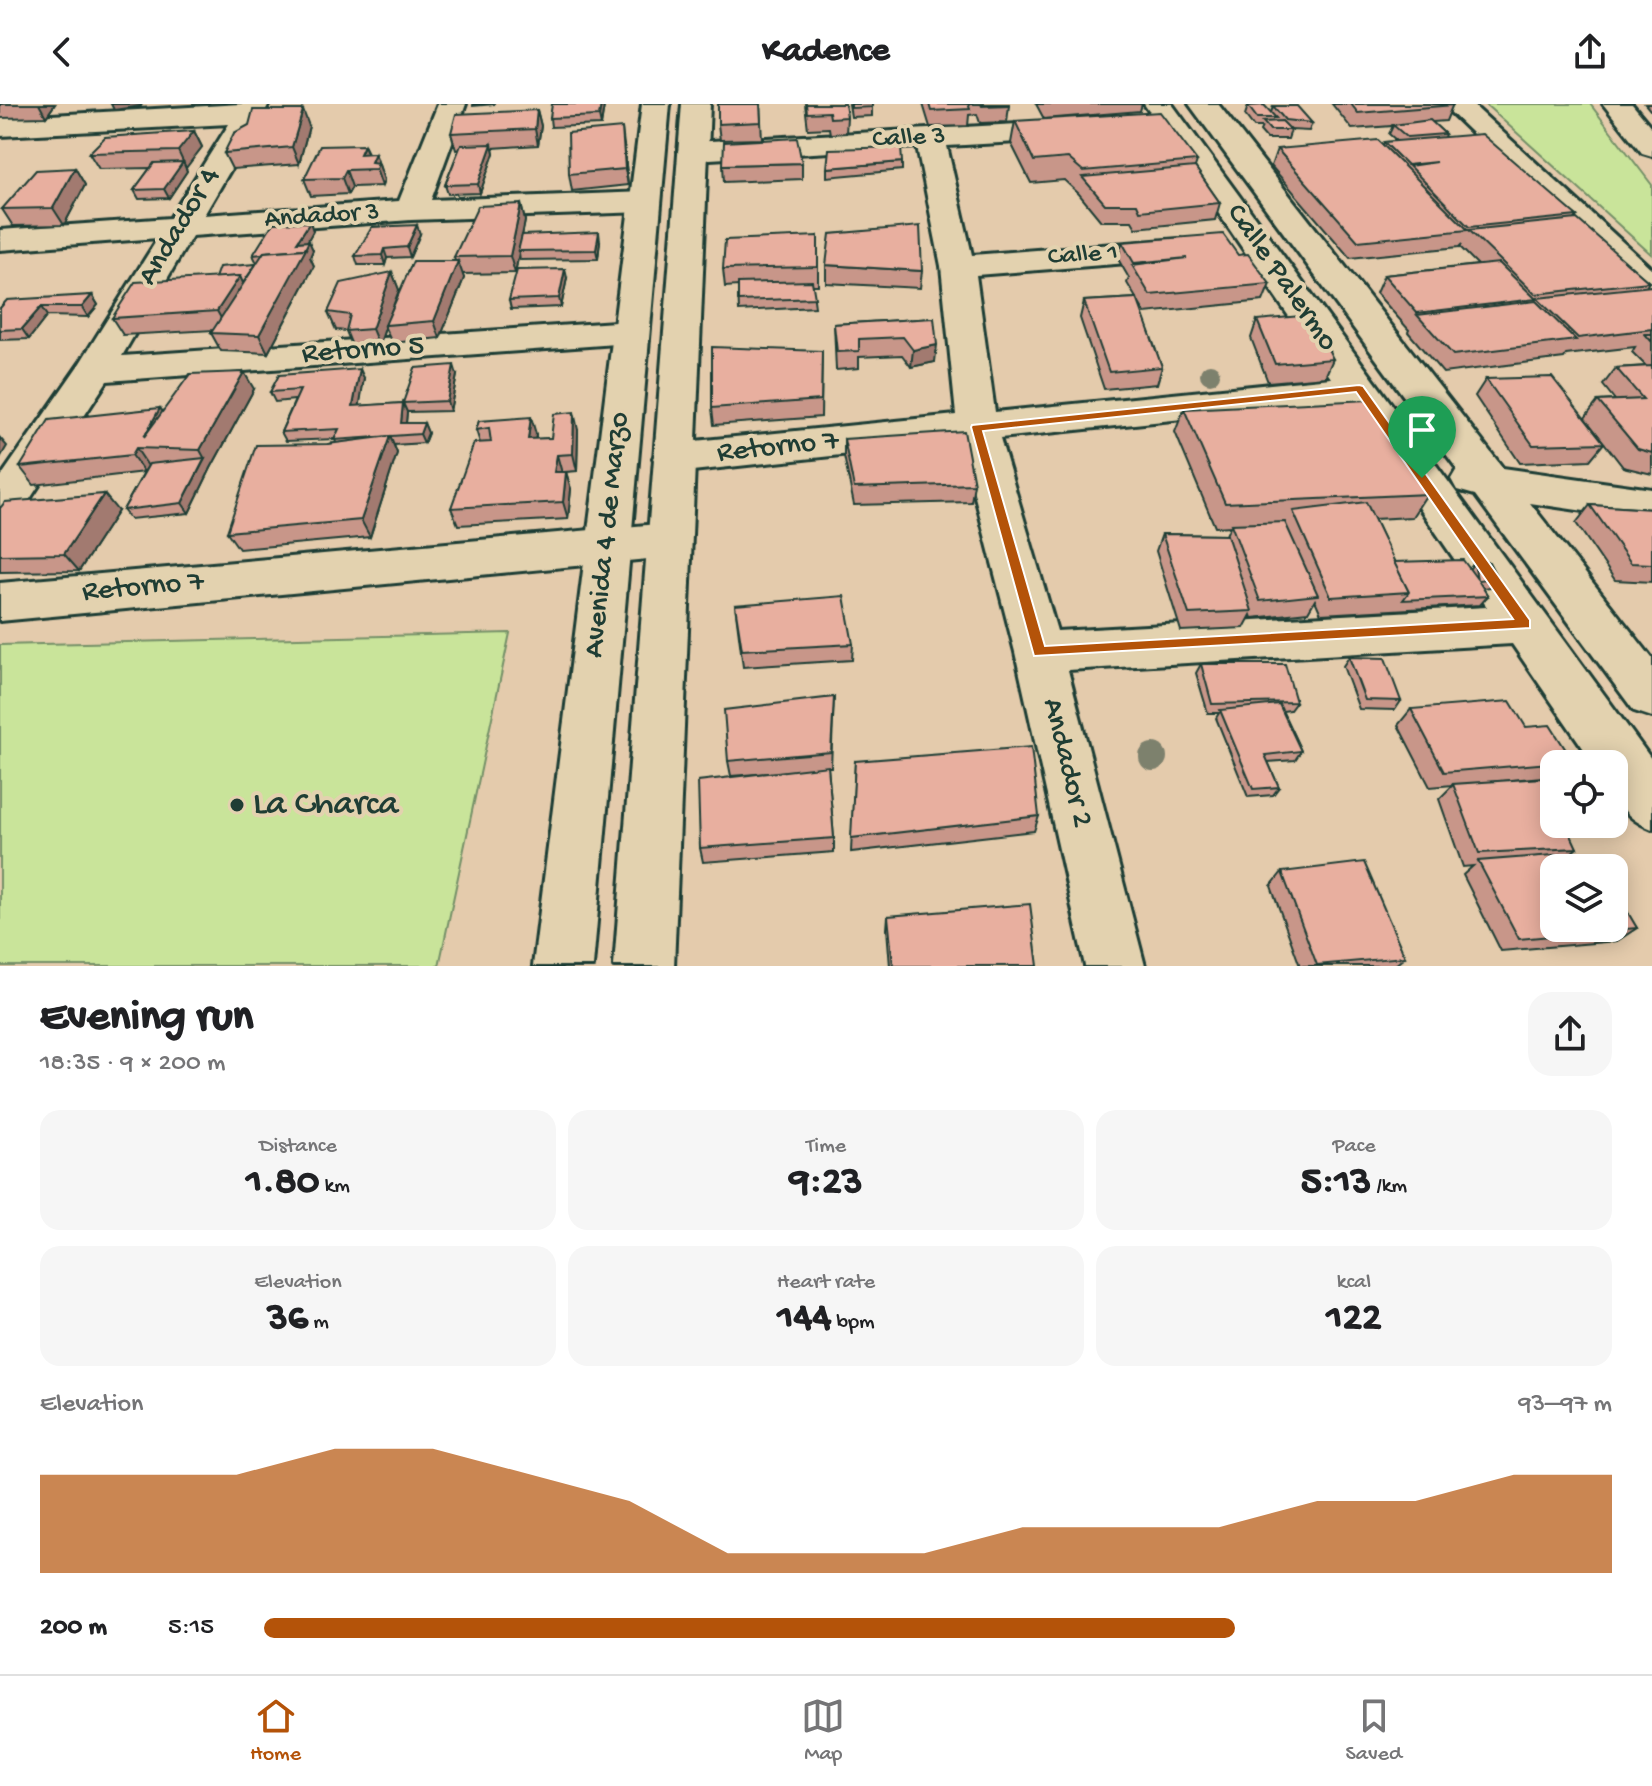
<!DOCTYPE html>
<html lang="en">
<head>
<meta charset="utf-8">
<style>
	:root { --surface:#fff; --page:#f6f6f6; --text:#202124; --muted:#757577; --line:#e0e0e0; --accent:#b45309 }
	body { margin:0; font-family:"Gochi Hand",sans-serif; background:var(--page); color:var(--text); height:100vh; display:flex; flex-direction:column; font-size:30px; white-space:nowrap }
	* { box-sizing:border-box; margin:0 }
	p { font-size:26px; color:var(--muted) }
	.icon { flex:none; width:44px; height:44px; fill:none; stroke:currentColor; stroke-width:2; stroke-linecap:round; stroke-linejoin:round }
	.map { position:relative; height:862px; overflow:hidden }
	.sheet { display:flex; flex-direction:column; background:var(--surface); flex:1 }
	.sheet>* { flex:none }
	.tools { position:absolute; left:1540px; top:646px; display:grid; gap:16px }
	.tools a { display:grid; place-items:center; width:88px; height:88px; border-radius:16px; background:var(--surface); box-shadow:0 4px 20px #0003; font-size:40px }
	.pin { position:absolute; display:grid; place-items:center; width:68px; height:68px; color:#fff; margin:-82px -34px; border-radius:50% 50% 50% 0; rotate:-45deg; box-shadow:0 0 8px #0007 }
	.pin .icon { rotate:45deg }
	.round { display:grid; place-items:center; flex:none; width:84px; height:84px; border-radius:24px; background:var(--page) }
	.headline { display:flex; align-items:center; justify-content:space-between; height:136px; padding:0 40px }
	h1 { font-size:44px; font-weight:700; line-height:60px }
	.figures { display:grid; grid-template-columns:repeat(3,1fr); gap:12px; height:136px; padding:8px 40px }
	.figures div { display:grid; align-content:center; border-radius:20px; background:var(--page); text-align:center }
	.figures b { font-size:40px; font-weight:700 }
	.figures small { font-size:22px; font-weight:400 }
	.figures p { font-size:22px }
	.chart { height:224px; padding:16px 40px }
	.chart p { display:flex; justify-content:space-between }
	.chart svg { width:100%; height:144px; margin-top:8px; fill:var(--accent); opacity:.7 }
	ul { padding:0 40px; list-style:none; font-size:26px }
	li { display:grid; grid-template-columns:128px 96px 1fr; align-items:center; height:60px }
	li i { height:20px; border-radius:10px; background:var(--accent) }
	header { display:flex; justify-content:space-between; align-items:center; height:104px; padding:0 40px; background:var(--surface); font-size:36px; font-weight:700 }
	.dock { display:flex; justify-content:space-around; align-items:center; height:112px; border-top:2px solid var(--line); background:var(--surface); font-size:22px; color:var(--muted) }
	.dock a { display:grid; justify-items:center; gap:4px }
	.dock .on { color:var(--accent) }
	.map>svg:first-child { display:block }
</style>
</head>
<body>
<header><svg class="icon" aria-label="back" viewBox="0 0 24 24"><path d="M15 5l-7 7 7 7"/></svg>Kadence<svg class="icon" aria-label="share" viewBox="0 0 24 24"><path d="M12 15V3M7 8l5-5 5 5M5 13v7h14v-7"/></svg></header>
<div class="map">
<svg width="1652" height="862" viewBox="0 0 1652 862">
	<rect width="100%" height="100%" fill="#e4cbac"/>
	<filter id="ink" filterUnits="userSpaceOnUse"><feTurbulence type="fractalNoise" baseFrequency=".0125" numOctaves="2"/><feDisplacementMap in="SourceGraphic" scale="16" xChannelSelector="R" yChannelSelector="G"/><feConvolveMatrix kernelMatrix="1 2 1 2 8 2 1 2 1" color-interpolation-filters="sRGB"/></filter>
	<g filter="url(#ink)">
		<g fill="#c9e49a" stroke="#749067" stroke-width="2">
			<path d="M1485 0H1590L1652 81V151Z"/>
			<path d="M510 529 439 862H0V541Z"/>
		</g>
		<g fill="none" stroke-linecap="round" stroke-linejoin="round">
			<g stroke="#1f3d34" stroke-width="6">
				<g id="minor">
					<path d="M241 0H269L204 111 399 97 438 0H466L431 96 645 88 656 91 661 98 656 105 645 108 411 116 192 132 122 252 630 217 643 220 648 228 643 236 630 239 107 277 15 418 0 423V374L80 259 158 134 0 146V126L170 114 229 20 0 32V14Z"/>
					<path d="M1144 0H1172L1652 656V725C1619 712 1614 693 1614 660H1594L1512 540 1068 566 1145 862H1085L1015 548 961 338 674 369 659 364 653 354 659 344 674 339 956 311 941 162 917 43 693 56 682 53 678 47 682 41 693 38 1074 17 1084 20 1089 26 1084 32 1074 35 947 42 972 151 1179 135 1191 138 1196 145 1191 152 1179 155 976 171 995 308 1331 274ZM1347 298 1487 503 1057 527 1000 334Z"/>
					<path d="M1189 0H1218L1503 364 1652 385V417L1530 399 1652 554V613L1634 607 1475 391 1457 386 1451 375 1457 365Z"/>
					<path d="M1442 0H1472L1652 165V194L1640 191Z"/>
					<path d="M1603 0H1632L1652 24V52L1642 49Z"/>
					<path d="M669 419 685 424 691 436 685 448 669 453 0 517V479Z"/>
				</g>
			</g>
			<g stroke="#1f3d34" stroke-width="6">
				<g id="major">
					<path d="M642 0H670L593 862H533Z"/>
					<path d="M682 0H710L674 862H614Z"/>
				</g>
			</g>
			<use href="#minor" fill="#e3d2af" fill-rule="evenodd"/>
			<use href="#major" fill="#e3d2af" fill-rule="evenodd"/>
		</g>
		<g fill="#7d816d">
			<circle cx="1210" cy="270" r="10"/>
			<circle cx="1153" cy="653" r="14"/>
		</g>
		<g fill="#c89689" stroke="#1f3d34" stroke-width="2">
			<path d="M0 0H55L46 13 0 14Z"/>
			<path d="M473 0H495L473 2Z"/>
			<path d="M760 0 762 35 720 36 718 20Z"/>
			<path d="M805 0H845L847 13 846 29 830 30 829 24 808 25Z"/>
			<path d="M849 0H872V12L851 13Z"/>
			<path d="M923 0H1009V1L1007 18 980 19 977 10 969 11 968 22 930 23Z"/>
			<path d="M1036 0H1142L1140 7 1044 15Z"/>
			<path d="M1332 0H1453L1446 17 1432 18 1445 30 1444 33 1577 112 1575 116 1649 178 1646 183 1652 182V370L1623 363 1585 314 1598 297 1615 296 1603 281 1616 264 1646 262 1632 248 1635 243 1566 251 1564 254 1443 269 1408 228 1409 226 1376 189 1384 171 1478 161 1460 143 1462 140 1459 143 1350 154 1271 62 1277 45 1383 41 1384 38 1397 37 1389 30 1393 22 1352 25Z"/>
			<path d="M1645 0H1652V6H1650Z"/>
			<path d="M604 2 601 21 551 23 550 14Z"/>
			<path d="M1248 2 1271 9 1273 2 1312 19 1309 27 1291 26 1288 35H1267L1260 27 1262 23H1254L1245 11Z"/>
			<path d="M537 6 541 22 538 41 493 44 494 49 480 89 448 90 445 81 459 45 456 46 451 29Z"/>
			<path d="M1015 17 1197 57 1195 63 1220 99 1215 116 1136 124 1132 117H1101L1079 90 1064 76 1031 79 1011 39Z"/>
			<path d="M309 22 299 60 232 65 224 49Z"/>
			<path d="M194 27 202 43 185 64 187 67 169 94 139 95 134 86 150 64 99 65 89 49Z"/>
			<path d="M364 41 368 49H375L384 76 382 82 352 83 348 90 311 92 304 75Z"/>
			<path d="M624 41 628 81 572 87 569 70Z"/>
			<path d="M902 58V66L827 73V64Z"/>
			<path d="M802 59V75L724 78 723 61Z"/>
			<path d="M75 64 85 81 64 121 13 122 2 105Z"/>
			<path d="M521 100 525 117 522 131 600 137 598 155 520 156 519 149 515 169 462 170 464 174 440 234 392 239 385 224 379 242 353 244 346 227 336 226 328 208 392 168 399 186 392 206 455 157 454 153Z"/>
			<path d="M310 118 313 127 307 137 313 146 310 153 314 162 268 249 221 247 211 229 213 226 123 231 112 214 215 174 256 160 257 159 253 151Z"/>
			<path d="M420 130 410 153 387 154 385 161H358L355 152Z"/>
			<path d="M818 132V181H812L815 203 739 207 738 182 725 183 723 165Z"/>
			<path d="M1122 138 1238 151 1270 180 1263 197 1145 209 1137 196 1162 263 1157 280 1104 285 1080 214 1084 197 1136 194 1127 179 1129 174 1118 155Z"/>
			<path d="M826 161 922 167 920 184 826 179Z"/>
			<path d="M567 174 561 203 511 205 509 196Z"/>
			<path d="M92 191 98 201 88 213 47 212 29 235 0 236V204Z"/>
			<path d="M934 214 935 258 911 263 902 251 859 253V264L836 266 834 220Z"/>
			<path d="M1257 216 1333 255 1325 273 1268 278 1251 234Z"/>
			<path d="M822 247 821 313 714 321 712 304Z"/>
			<path d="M457 271 450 307 407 308 406 319H424L428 329 424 339 394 341 397 349 370 433 239 445 227 428 328 340 336 339 335 335 286 337 281 328 295 296 275 298 270 288 364 274 359 302 403 299Z"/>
			<path d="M1486 275 1604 339 1590 356 1520 359 1475 292Z"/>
			<path d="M254 285 211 364 189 409 130 415 123 406 144 368 34 381 20 363 160 304 163 308Z"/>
			<path d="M1184 305 1427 390 1412 413 1374 415 1394 458 1470 464 1474 459 1497 474 1490 483 1483 484 1488 492 1480 501 1321 510 1315 496 1308 508 1252 514 1251 511 1244 524 1181 527 1156 447 1162 430 1226 431 1230 422 1215 423 1175 328Z"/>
			<path d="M479 317 536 330V335L551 334 578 326 577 367 566 368 571 385 568 415 458 421 451 404 480 339 476 326Z"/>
			<path d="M844 335 974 380 971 398 854 401 844 352Z"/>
			<path d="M1590 401 1652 405V478L1615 476 1576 419Z"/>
			<path d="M0 404 118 407 79 467 0 468Z"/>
			<path d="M735 501 853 540 852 556 743 563Z"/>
			<path d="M1349 553 1401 597 1395 606 1359 605 1343 562Z"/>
			<path d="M1201 560 1296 598 1290 606 1282 607 1301 647 1295 656 1268 658 1279 683 1273 691 1248 693 1216 614 1219 609H1208L1196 569Z"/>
			<path d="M834 593 831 663H828L834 734V748L703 758 700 744 769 669 731 672 728 657Z"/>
			<path d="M1411 605 1526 623 1573 657 1570 660H1554V672L1489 678 1577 744 1571 749 1637 824 1617 837 1501 847 1463 771 1473 762 1463 763 1439 695 1453 681 1430 683 1398 621Z"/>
			<path d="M855 657 1039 712 1034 727 851 748Z"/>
			<path d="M1282 768 1405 853 1394 862H1300L1271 782Z"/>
			<path d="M888 812 1038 862H890L887 825Z"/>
		</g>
		<g fill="#a27a6f" stroke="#1f3d34" stroke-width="2">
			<path d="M39 0H55L46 13Z"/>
			<path d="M111 0H142L141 2 114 6Z"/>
			<path d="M601 0H603L604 2 601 21 599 12Z"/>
			<path d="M303 6 309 22 299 60 292 43Z"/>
			<path d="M537 6 541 22 538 41 535 25Z"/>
			<path d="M622 24 624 41 628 81 625 65Z"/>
			<path d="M194 27 202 43 186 64 178 47Z"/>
			<path d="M492 40 494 49 480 89 478 80Z"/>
			<path d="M364 41 370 57 366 66 360 50Z"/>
			<path d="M375 49 384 76 382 82 376 65 371 58Z"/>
			<path d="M183 58 187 67 169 94 164 85Z"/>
			<path d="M75 64 85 81 64 121 53 104Z"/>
			<path d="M346 66 352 83 348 90 342 74Z"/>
			<path d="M521 100 525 117 519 147H518L519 149 515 169 510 152Z"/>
			<path d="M310 118 313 127 302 147 297 138Z"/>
			<path d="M417 121 420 130 410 153 407 143Z"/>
			<path d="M599 128 600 137 598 155 596 146Z"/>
			<path d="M309 137 313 146 310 153 314 162 268 249 259 231Z"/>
			<path d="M384 145 387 154 385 161 382 151Z"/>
			<path d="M458 157 464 174 440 234 434 217Z"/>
			<path d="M565 165 567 174 561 203 559 194Z"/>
			<path d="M392 168 399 186 386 221H385V224L379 242 372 225Z"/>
			<path d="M240 172 244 180 227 225 217 207Z"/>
			<path d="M92 191 98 201 88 213 82 203Z"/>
			<path d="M41 203 47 212 29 235 22 225Z"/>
			<path d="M937 241 935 258 911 263 913 246Z"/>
			<path d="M454 261 457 271 450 307 447 297Z"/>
			<path d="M360 265 364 274 358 312 353 302Z"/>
			<path d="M244 268 254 285 211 364 189 409 182 399 205 355 200 346Z"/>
			<path d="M403 299 407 308 405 329 401 319Z"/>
			<path d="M160 304 172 322 144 333Z"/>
			<path d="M574 308 578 326 577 367 573 350Z"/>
			<path d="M531 313 536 330 533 352 528 335Z"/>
			<path d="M424 319 428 329 424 339 420 330Z"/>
			<path d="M390 332 397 349 370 433 361 416Z"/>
			<path d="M0 334 7 342 0 354Z"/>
			<path d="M136 344 148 362 144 368 132 351Z"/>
			<path d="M557 351 562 369 554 368Z"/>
			<path d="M566 368 571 385 568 415 563 398Z"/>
			<path d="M104 390 118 407 79 467 64 450Z"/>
		</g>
		<g fill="#e8af9f" stroke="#1f3d34" stroke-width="2">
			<path d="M552 0H601L599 12 550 14Z"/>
			<path d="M718 0H760L761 18 718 20Z"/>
			<path d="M806 0H845L847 13 830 14 829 8 807 9Z"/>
			<path d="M851 0H872V3L851 4Z"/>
			<path d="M929 0H968L970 5 931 7Z"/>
			<path d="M981 0H1009V1L982 2Z"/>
			<path d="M1351 0H1453V1L1358 9Z"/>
			<path d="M1264 1 1276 14H1257L1248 2Z"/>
			<path d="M1273 2H1297L1312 19 1285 16Z"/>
			<path d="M253 6H303L292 43 224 49 234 29 249 21Z"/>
			<path d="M537 6 535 25 451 29 456 10Z"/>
			<path d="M1160 8 1197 57 1083 67 1068 54 1034 57 1015 17Z"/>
			<path d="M1430 16 1445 30 1407 33 1393 21Z"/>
			<path d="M1282 17 1291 26H1270L1263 18Z"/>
			<path d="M622 24 625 65 569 70 568 29Z"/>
			<path d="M194 27 178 47 89 49 105 33Z"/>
			<path d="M1482 30 1577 112 1469 123 1409 62 1436 58 1407 61 1384 38Z"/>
			<path d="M797 34 802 59 723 61 724 38Z"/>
			<path d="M1378 36 1468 126 1358 137 1277 45Z"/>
			<path d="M492 40 478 80 445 81 461 41Z"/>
			<path d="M364 41 360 50 375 49 371 58 378 59 376 65 346 66 342 74 304 75 320 42Z"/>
			<path d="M901 43 902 58 827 64 829 45Z"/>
			<path d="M183 58 164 85 134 86 154 59Z"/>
			<path d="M1195 63 1220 99 1140 107 1137 100H1105L1082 73Z"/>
			<path d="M75 64 53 104 2 105 36 66Z"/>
			<path d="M521 100 510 152 454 153 478 102Z"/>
			<path d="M1577 115 1649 178 1535 190 1469 126Z"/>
			<path d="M310 118 297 138 309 137 305 145 264 148 262 150 253 151 273 119Z"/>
			<path d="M417 121 407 143 384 145 382 151 355 152 372 123Z"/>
			<path d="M920 122 922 167 826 161 830 130Z"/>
			<path d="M599 128 596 146 518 147 522 131Z"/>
			<path d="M1223 130 1238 151 1248 150 1270 180 1150 191 1132 161 1187 154 1134 159 1122 138Z"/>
			<path d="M818 132V163L723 165 725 136Z"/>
			<path d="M306 145 259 231 211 229 264 148Z"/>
			<path d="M413 157H458L434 217 385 221Z"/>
			<path d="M1499 159 1536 195 1417 209 1384 171Z"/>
			<path d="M256 160 243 179 240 172 215 174 219 163Z"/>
			<path d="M565 165 559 194 509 196 517 166Z"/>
			<path d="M392 168 372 225 346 227 350 211 328 208 341 179Z"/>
			<path d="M240 172 217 207 112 214 135 178Z"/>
			<path d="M812 177 815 194 738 197V179Z"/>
			<path d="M1652 182V225L1578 234 1537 194Z"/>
			<path d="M92 191 82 203H41L22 225 0 226V204L7 196Z"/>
			<path d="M1137 194 1162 263 1109 268 1084 197Z"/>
			<path d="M1536 197 1576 236 1453 251 1417 211Z"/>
			<path d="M1311 211 1333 255 1275 260 1257 216Z"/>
			<path d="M934 214 937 241 913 246 903 233 859 235V247L837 248 834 220Z"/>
			<path d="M1645 230H1652V238Z"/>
			<path d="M712 243 822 247 821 296 712 304Z"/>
			<path d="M454 261 447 297 403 299 415 264Z"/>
			<path d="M1652 262V349L1638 345 1598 297 1643 295 1616 264Z"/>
			<path d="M360 265 353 302 403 299 401 319H424L420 330 334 336 339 325 281 328 300 286 270 288 279 271Z"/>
			<path d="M244 268 200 346 136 344 132 351 20 363 49 316 160 304 144 333 190 270Z"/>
			<path d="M1552 273 1604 339 1533 341 1486 275Z"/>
			<path d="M1369 296 1427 390 1225 399 1184 305Z"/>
			<path d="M574 308 573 350 557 351 554 368H566L563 398 451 404 474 339 491 338 489 324 476 326 479 317 531 313 528 335 551 334 554 310Z"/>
			<path d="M964 327 974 380 854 384 844 335Z"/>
			<path d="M390 332 361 416 227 428 256 341 328 340Z"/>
			<path d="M205 354 182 399 123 406 149 360Z"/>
			<path d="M104 390 64 450 0 451V404L5 398Z"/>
			<path d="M1366 398 1409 488 1331 493 1293 407Z"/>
			<path d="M1590 401 1652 405V460L1631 459Z"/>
			<path d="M1285 418 1318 491 1260 497 1231 420Z"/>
			<path d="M1162 430 1227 431 1252 507 1189 510Z"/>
			<path d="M1463 456 1477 475 1474 459 1489 458 1497 474 1478 476 1488 492 1403 496 1409 488 1394 458Z"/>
			<path d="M844 492 853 540 742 546 735 501Z"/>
			<path d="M1349 553 1385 554 1401 597 1365 596Z"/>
			<path d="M1201 560H1285L1296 598 1212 600Z"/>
			<path d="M834 593 831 648 728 657 724 606Z"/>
			<path d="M1510 597 1526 623 1550 621 1573 657 1444 668 1411 605Z"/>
			<path d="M1279 600 1301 647 1265 651 1279 683 1253 685 1220 606Z"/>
			<path d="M1031 643 1039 712 851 734 855 657Z"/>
			<path d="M828 662 834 734 700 744 698 677Z"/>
			<path d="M1543 674 1554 696V720H1566L1577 744 1479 749 1453 680Z"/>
			<path d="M1592 748 1602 764H1554V824H1614V785L1637 824 1519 835 1478 757Z"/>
			<path d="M1364 758 1405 853 1317 861 1282 768Z"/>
			<path d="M1030 800 1038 862H893L888 812Z"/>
		</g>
	</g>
	<path fill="#b45309" stroke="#fff" stroke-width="2" fill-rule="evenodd" d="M1359 281 1363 282 1530 516V524L1034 552 971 323 972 321ZM1356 288 1513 515 1045 542 983 327Z"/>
	<circle fill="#1f3d34" stroke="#e3d2af" stroke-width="3" cx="237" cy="701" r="8"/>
	<g text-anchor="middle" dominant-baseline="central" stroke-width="8" stroke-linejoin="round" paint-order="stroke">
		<g font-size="26" fill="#1f3d34" stroke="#e3d2af">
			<text transform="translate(909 35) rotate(-3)">Calle 3</text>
			<text transform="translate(322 113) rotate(-4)">Andador 3</text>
			<text transform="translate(1083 152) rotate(-4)">Calle 1</text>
		</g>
		<g font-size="30" fill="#1f3d34" stroke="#e3d2af">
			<text transform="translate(180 123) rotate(-59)">Andador 4</text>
			<text transform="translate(1281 174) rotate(55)">Calle Palermo</text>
			<text transform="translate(363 247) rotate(-4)">Retorno 5</text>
			<text transform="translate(778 344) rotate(-6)">Retorno 7</text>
			<text transform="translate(608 431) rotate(-84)">Avenida 4 de Marzo</text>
			<text transform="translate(143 484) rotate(-5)">Retorno 7</text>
			<text transform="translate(1066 659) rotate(76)">Andador 2</text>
		</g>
		<g font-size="36" fill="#1f3d34" stroke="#e3d2af" text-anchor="start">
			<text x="253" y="701">La Charca</text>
		</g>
	</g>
</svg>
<div class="tools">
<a><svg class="icon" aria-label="locate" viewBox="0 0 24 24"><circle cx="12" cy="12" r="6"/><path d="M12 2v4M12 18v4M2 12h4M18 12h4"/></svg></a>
<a><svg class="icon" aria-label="layers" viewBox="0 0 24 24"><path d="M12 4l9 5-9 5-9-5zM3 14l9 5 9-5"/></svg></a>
</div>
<div class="pin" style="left:1422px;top:374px;background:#1e9e55"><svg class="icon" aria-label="arrive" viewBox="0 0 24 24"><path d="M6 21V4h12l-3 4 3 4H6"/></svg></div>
</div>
<section class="sheet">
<div class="headline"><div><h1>Evening run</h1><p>18:35 · 9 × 200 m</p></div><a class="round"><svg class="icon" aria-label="share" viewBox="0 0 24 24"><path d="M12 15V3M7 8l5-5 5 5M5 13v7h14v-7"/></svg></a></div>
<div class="figures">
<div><p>Distance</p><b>1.80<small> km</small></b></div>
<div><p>Time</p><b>9:23</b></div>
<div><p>Pace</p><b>5:13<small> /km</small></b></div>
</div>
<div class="figures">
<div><p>Elevation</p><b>36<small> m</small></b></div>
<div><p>Heart rate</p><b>144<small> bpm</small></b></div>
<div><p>kcal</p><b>122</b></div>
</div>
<div class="chart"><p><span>Elevation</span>93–97 m</p>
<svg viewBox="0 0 160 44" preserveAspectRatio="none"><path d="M0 44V14L10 14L20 14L30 6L40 6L50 14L60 22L70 38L80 38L90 38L100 30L110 30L120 30L130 22L140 22L150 14L160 14V44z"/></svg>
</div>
<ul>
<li><b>200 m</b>5:15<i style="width:72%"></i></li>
</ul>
</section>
<nav class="dock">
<a class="on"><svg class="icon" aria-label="home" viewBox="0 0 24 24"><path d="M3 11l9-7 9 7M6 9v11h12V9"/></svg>Home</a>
<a><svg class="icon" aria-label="map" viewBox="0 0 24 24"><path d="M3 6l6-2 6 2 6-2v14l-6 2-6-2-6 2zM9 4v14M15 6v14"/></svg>Map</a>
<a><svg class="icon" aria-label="saved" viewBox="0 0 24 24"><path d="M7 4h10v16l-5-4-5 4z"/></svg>Saved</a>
</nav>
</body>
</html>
